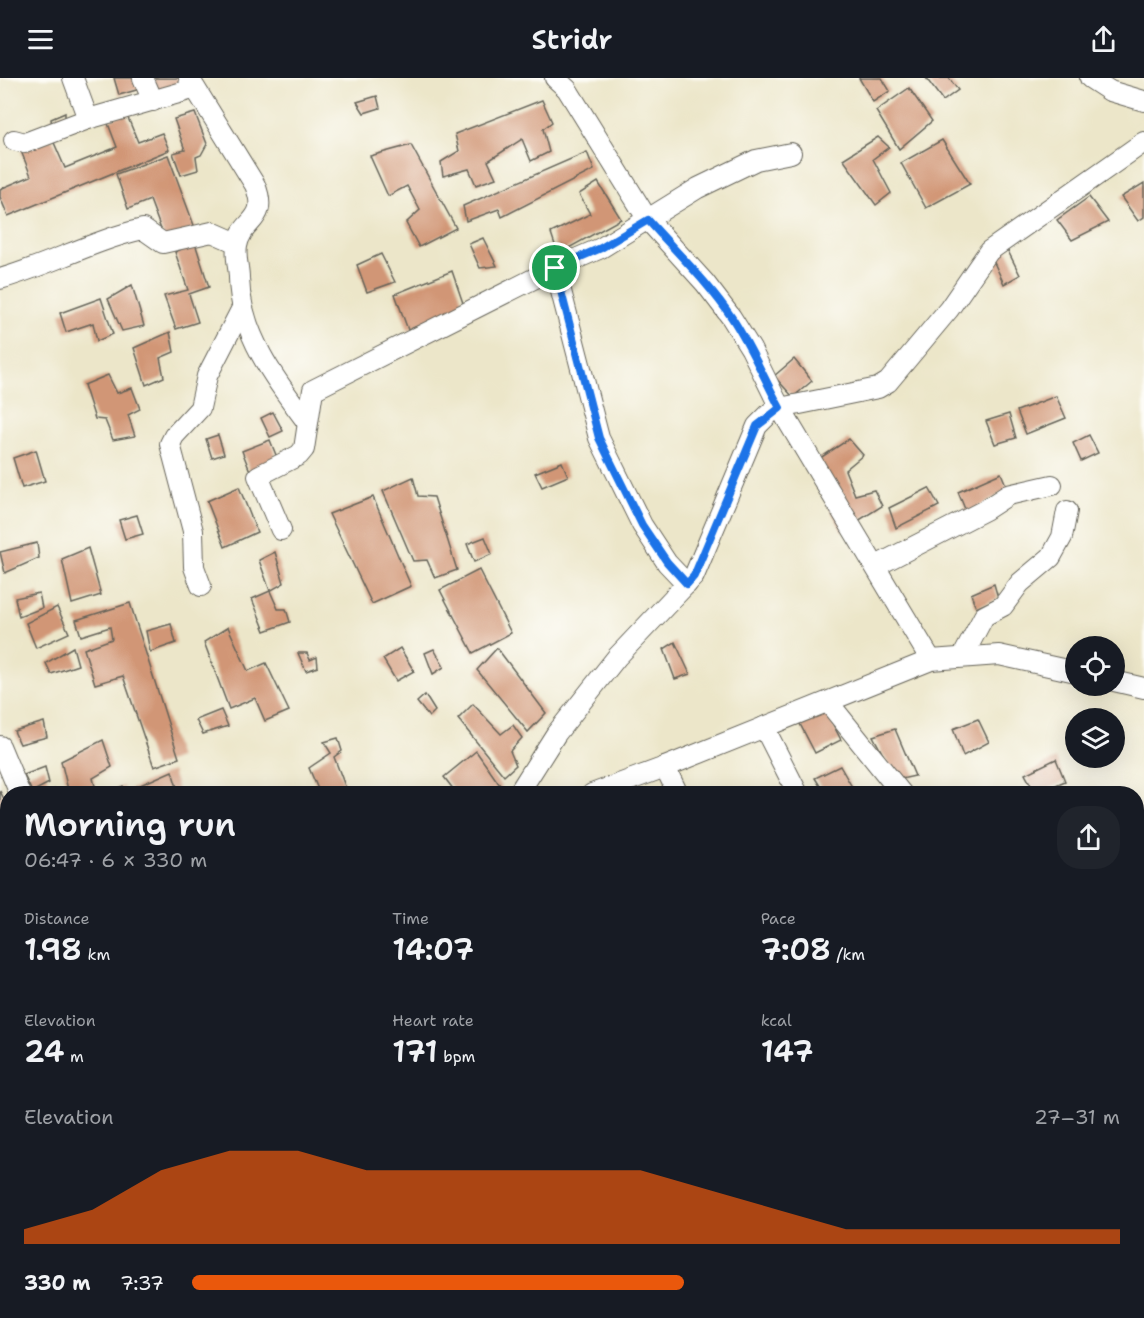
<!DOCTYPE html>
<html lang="en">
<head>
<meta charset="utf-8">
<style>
	:root { --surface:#171b24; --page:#20242c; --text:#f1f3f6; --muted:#9ea1a6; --accent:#ea580c }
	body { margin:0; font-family:"Shantell Sans",sans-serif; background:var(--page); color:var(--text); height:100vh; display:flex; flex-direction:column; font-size:22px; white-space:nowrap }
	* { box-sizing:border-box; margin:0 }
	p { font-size:20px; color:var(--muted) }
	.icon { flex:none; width:33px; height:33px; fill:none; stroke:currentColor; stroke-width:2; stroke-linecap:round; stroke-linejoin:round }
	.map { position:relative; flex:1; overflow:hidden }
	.details { position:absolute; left:0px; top:708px; width:1144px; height:532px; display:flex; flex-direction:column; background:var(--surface); border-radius:24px 24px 0 0; box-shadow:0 6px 24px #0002 }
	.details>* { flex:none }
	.tools { position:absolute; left:1065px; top:558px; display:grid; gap:12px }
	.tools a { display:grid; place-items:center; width:60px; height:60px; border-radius:50%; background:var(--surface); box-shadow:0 6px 24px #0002; font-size:30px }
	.pin { position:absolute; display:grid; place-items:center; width:51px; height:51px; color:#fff; margin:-26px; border:3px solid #fff; border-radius:50%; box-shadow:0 2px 6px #0007 }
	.round { display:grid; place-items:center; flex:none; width:63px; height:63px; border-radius:24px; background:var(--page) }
	.overview { display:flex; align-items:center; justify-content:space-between; height:102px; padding:0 24px }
	h1 { font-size:33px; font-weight:600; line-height:45px }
	.figures { display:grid; grid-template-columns:repeat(3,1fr); gap:9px; height:102px; padding:6px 24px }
	.figures div { display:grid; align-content:center }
	.figures b { font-size:30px; font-weight:600 }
	.figures small { font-size:16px; font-weight:400 }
	.figures p { font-size:16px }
	.chart { height:168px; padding:12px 24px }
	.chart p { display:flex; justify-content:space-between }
	.chart svg { width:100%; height:108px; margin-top:6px; fill:var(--accent); opacity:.7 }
	ul { padding:0 24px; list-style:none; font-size:20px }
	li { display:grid; grid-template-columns:96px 72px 1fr; align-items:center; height:45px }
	li i { height:15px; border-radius:8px; background:var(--accent) }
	header { display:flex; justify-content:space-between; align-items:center; height:78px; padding:0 24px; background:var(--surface); font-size:27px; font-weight:600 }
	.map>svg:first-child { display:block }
</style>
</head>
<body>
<header><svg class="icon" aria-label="menu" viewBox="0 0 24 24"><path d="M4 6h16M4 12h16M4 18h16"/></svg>Stridr<svg class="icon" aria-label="share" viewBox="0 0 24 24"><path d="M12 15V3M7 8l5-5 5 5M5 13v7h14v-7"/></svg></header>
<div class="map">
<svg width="1144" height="1240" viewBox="0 0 1144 1240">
	<rect width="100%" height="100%" fill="#fdfcf7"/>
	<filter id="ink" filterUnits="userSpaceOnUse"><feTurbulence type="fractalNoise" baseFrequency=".0167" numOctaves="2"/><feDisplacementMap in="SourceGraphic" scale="12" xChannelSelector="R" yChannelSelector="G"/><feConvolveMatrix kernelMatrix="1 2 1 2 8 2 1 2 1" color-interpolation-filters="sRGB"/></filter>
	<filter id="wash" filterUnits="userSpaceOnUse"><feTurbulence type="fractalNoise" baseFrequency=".008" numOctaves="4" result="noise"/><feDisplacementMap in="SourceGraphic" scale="24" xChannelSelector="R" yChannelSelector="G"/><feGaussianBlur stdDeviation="1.35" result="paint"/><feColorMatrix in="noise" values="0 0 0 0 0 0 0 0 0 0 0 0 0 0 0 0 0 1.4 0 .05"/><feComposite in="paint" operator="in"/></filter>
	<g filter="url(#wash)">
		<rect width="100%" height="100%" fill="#ece6c9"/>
		<g id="blocks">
			<g fill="#d19676">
				<path d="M114 0H137L140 11 119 17Z"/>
				<path d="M152 0H181L183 6 158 15Z"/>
				<path d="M859 0H882L890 13 873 24Z"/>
				<path d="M926 0H949L958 12 943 23Z"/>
				<path d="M909 10 932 43 899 71 876 33Z"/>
				<path d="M377 18 380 30 364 35 357 24Z"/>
				<path d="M542 22 552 44 543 51 549 74 531 83 522 61 488 83 496 100 476 107 469 91 443 98 441 84 459 73 455 56Z"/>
				<path d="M65 35V44L52 50 51 41Z"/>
				<path d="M126 35 138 64 162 55 169 72 8 138 0 119V111L31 98 21 73 52 60 65 90 117 69 107 43Z"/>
				<path d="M195 35 207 66 201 77 196 79 198 92 181 97 173 75 185 72 174 41Z"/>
				<path d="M878 59 889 69 873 81 891 115 876 127 843 81Z"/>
				<path d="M942 62 970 106 926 130 901 85Z"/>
				<path d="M411 67 456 150 419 169 406 145 420 132 407 108 388 118 370 78Z"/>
				<path d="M587 74 594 92 502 139 499 131 466 143 463 128Z"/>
				<path d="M168 77 195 150 165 162 150 122 128 131 116 96Z"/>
				<path d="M598 104 621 141 558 176 551 155 590 136 579 116Z"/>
				<path d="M1144 105V139L1138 143 1121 119Z"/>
				<path d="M1089 119 1108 144 1072 162 1057 142Z"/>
				<path d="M483 160 497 188 480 190 469 166Z"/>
				<path d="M195 165 209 209 189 216 198 244 176 251 164 218 188 212 175 174Z"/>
				<path d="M1006 169 1020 197 1004 206 991 178Z"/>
				<path d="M381 176 395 204 367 214 357 187Z"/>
				<path d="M452 193 464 228 408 252 395 216Z"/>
				<path d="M132 207 144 248 122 253 108 221Z"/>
				<path d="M101 220 113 256 97 263 93 245 66 254 60 235Z"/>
				<path d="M170 254 174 274 160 280 164 299 146 307 134 270Z"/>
				<path d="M794 281 812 303 793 319 774 298Z"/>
				<path d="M108 297 117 315 132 310 140 331 128 337 135 358 113 362 105 342 95 341 84 307Z"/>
				<path d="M1056 318 1066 340 1026 356 1017 333Z"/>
				<path d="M273 334 283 353 270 359 261 340Z"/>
				<path d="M1009 336 1016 360 995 366 986 343Z"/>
				<path d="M218 357 224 376 212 380 206 361Z"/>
				<path d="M1089 357 1098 375 1081 383 1073 365Z"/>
				<path d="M849 361 863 377 845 392 855 417 874 412 882 428 842 453 808 388Z"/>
				<path d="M270 362 278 382 250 393 242 373Z"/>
				<path d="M36 372 45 403 22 410 13 380Z"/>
				<path d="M562 384 568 398 542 409 535 395Z"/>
				<path d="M1001 395 1008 412 967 436 958 414Z"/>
				<path d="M413 399 418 418 434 419 457 492 435 500 427 482 413 483 383 413Z"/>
				<path d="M239 409 257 454 225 469 207 423Z"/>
				<path d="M929 410 939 428 896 450 889 430Z"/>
				<path d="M373 419 411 508 372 526 329 436Z"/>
				<path d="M137 437 143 456 125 461 119 442Z"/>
				<path d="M485 459 492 476 474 484 467 466Z"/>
				<path d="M37 465 39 480 5 495 0 474Z"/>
				<path d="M88 470 101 517 72 526 62 481Z"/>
				<path d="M275 474 284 505 270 513 259 482Z"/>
				<path d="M479 492 511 555 473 575 440 512Z"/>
				<path d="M994 506 998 520 976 530 971 516Z"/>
				<path d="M270 513 278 531H286L290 544 265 553 252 521Z"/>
				<path d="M39 515 42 530 19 539 15 520Z"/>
				<path d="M130 525 179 680 154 689 123 598 95 606 84 571 112 561 110 549 81 558 76 542Z"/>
				<path d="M57 529 69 555 36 570 26 545Z"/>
				<path d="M171 546 176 565 150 574 146 553Z"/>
				<path d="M228 549 248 593 266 585 289 633 265 643 255 620 229 631 204 564Z"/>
				<path d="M675 564 690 596 675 601 664 571Z"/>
				<path d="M73 569 78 587 51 596 46 585Z"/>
				<path d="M400 570 414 593 396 603 383 581Z"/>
				<path d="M497 570 546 635 528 654 477 592Z"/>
				<path d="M434 571 444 589 433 596 425 575Z"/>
				<path d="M298 575H307L310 582 317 579 318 589 306 593Z"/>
				<path d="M425 617 435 633 429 639 417 624Z"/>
				<path d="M473 626 501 656 513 647 522 660 510 673 516 687 504 698 458 641Z"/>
				<path d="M825 631 841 662 815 675 799 644Z"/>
				<path d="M221 632 228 648 203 656 196 642Z"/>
				<path d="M978 641 989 664 963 678 953 651Z"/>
				<path d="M44 644 47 659 20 666 14 653Z"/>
				<path d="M895 651 915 698 897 702 873 658Z"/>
				<path d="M338 660 342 673 334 679 348 716H320L309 690 331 675 324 664Z"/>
				<path d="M103 662 112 689 93 700 97 716H69L61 683Z"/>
				<path d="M476 673 502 710 497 716H457L444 699Z"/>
				<path d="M1056 681 1065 703 1036 716 1025 696Z"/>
				<path d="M840 688 856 716H825L815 700Z"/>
				<path d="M45 689 49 705 32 714 24 697Z"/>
				<path d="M172 693 179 716H130L129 712Z"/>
				<path d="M123 708 125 716H106Z"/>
				<path d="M56 711 58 716H43V715Z"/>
				<path d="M0 713 8 729 0 734Z"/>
				<path d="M8 749V786L0 784V756Z"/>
				<path d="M0 806 8 811V821L3 825H0Z"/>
				<path d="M6 1233H33L39 1240H11Z"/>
				<path d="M937 1233H960L961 1235 940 1240Z"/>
			</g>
		</g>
	</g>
	<g filter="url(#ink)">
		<use href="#blocks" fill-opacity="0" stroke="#656359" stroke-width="1.5"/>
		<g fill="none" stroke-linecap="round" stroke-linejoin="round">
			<g stroke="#656359" stroke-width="22">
				<g id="minor">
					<path d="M73 0 88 41 193 11"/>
					<path d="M143 0 153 23"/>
					<path d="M189 0 255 107C270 144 242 140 237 168 235 180 239 189 239 200 240 255 275 302 307 344"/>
					<path d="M555 0 567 11 648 142 705 205 731 239 751 271 780 330 931 582"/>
					<path d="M1090 0 1110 13 1144 23"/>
					<path d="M14 62 25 65 88 41"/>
					<path d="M555 190 599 360 642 447 667 485 687 506"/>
					<path d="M0 201C49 187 94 162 143 151L163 165 212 154 237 165"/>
					<path d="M281 452 258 398 299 377 304 371 313 312 555 190 601 170 698 110 756 82 791 75"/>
					<path d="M876 488 985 432 1008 417 1052 407"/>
					<path d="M201 508 194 489 193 453 170 366 174 358 200 330 207 298 242 230"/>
					<path d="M963 578 984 538 1003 528 1020 505 1051 479 1062 459 1067 433"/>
					<path d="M1114 603 1144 610"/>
					<path d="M828 624 902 716"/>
					<path d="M764 649 798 716"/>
					<path d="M0 668 20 716"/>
					<path d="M665 689 678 716"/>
					<path d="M518 716 556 656 617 579 694 498 757 348 771 334 780 330 878 310 888 304 949 231 989 173 1144 64"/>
					<path d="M592 716 665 689 931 582 999 577 1076 594"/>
					<path d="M1137 787 1144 783"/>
					<path d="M0 791 8 795"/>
					<path d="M0 831 8 832"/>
					<path d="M0 982 8 972"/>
					<path d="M0 1058 8 1069"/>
					<path d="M1137 1117 1144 1108"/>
					<path d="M243 1233 247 1240"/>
					<path d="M540 1233 548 1240"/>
					<path d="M562 1233 565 1240"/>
					<path d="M899 1233 905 1240"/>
					<path d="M85 1240 86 1233"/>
					<path d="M203 1240 223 1233"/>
					<path d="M345 1240 346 1233"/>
					<path d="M866 1240 868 1233"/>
					<path d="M972 1240 983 1233"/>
				</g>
			</g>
			<use href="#minor" stroke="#fff" stroke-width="20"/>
		</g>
	</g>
	<g fill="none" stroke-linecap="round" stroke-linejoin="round" filter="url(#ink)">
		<g stroke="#fff" stroke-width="12">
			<path id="route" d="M648 142C676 174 708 204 732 240 751 269 764 300 780 330L757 348 694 498 687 506 667 484 642 447 599 360 555 190 601 170Z"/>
		</g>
		<use href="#route" stroke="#1a73e8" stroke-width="8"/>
	</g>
</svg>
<div class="tools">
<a><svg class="icon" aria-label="locate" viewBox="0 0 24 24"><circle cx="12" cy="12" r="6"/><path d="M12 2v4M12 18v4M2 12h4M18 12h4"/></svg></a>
<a><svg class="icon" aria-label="layers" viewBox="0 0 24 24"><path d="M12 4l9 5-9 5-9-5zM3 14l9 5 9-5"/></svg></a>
</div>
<div class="pin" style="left:555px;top:190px;background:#1e9e55"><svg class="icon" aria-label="arrive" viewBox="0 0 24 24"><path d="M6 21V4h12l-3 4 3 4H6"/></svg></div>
<section class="details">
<div class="overview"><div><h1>Morning run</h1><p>06:47 · 6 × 330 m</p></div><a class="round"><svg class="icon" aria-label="share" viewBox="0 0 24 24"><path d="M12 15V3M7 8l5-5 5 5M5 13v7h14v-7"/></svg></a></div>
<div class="figures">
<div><p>Distance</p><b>1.98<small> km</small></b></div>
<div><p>Time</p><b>14:07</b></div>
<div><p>Pace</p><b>7:08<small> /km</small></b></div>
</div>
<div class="figures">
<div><p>Elevation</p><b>24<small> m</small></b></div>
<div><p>Heart rate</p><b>171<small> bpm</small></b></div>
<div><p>kcal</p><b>147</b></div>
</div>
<div class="chart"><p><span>Elevation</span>27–31 m</p>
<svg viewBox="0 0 160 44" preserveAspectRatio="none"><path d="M0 44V38L10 30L20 14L30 6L40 6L50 14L60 14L70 14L80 14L90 14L100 22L110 30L120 38L130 38L140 38L150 38L160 38V44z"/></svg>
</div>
<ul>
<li><b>330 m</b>7:37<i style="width:53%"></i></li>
</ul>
</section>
</div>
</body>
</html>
